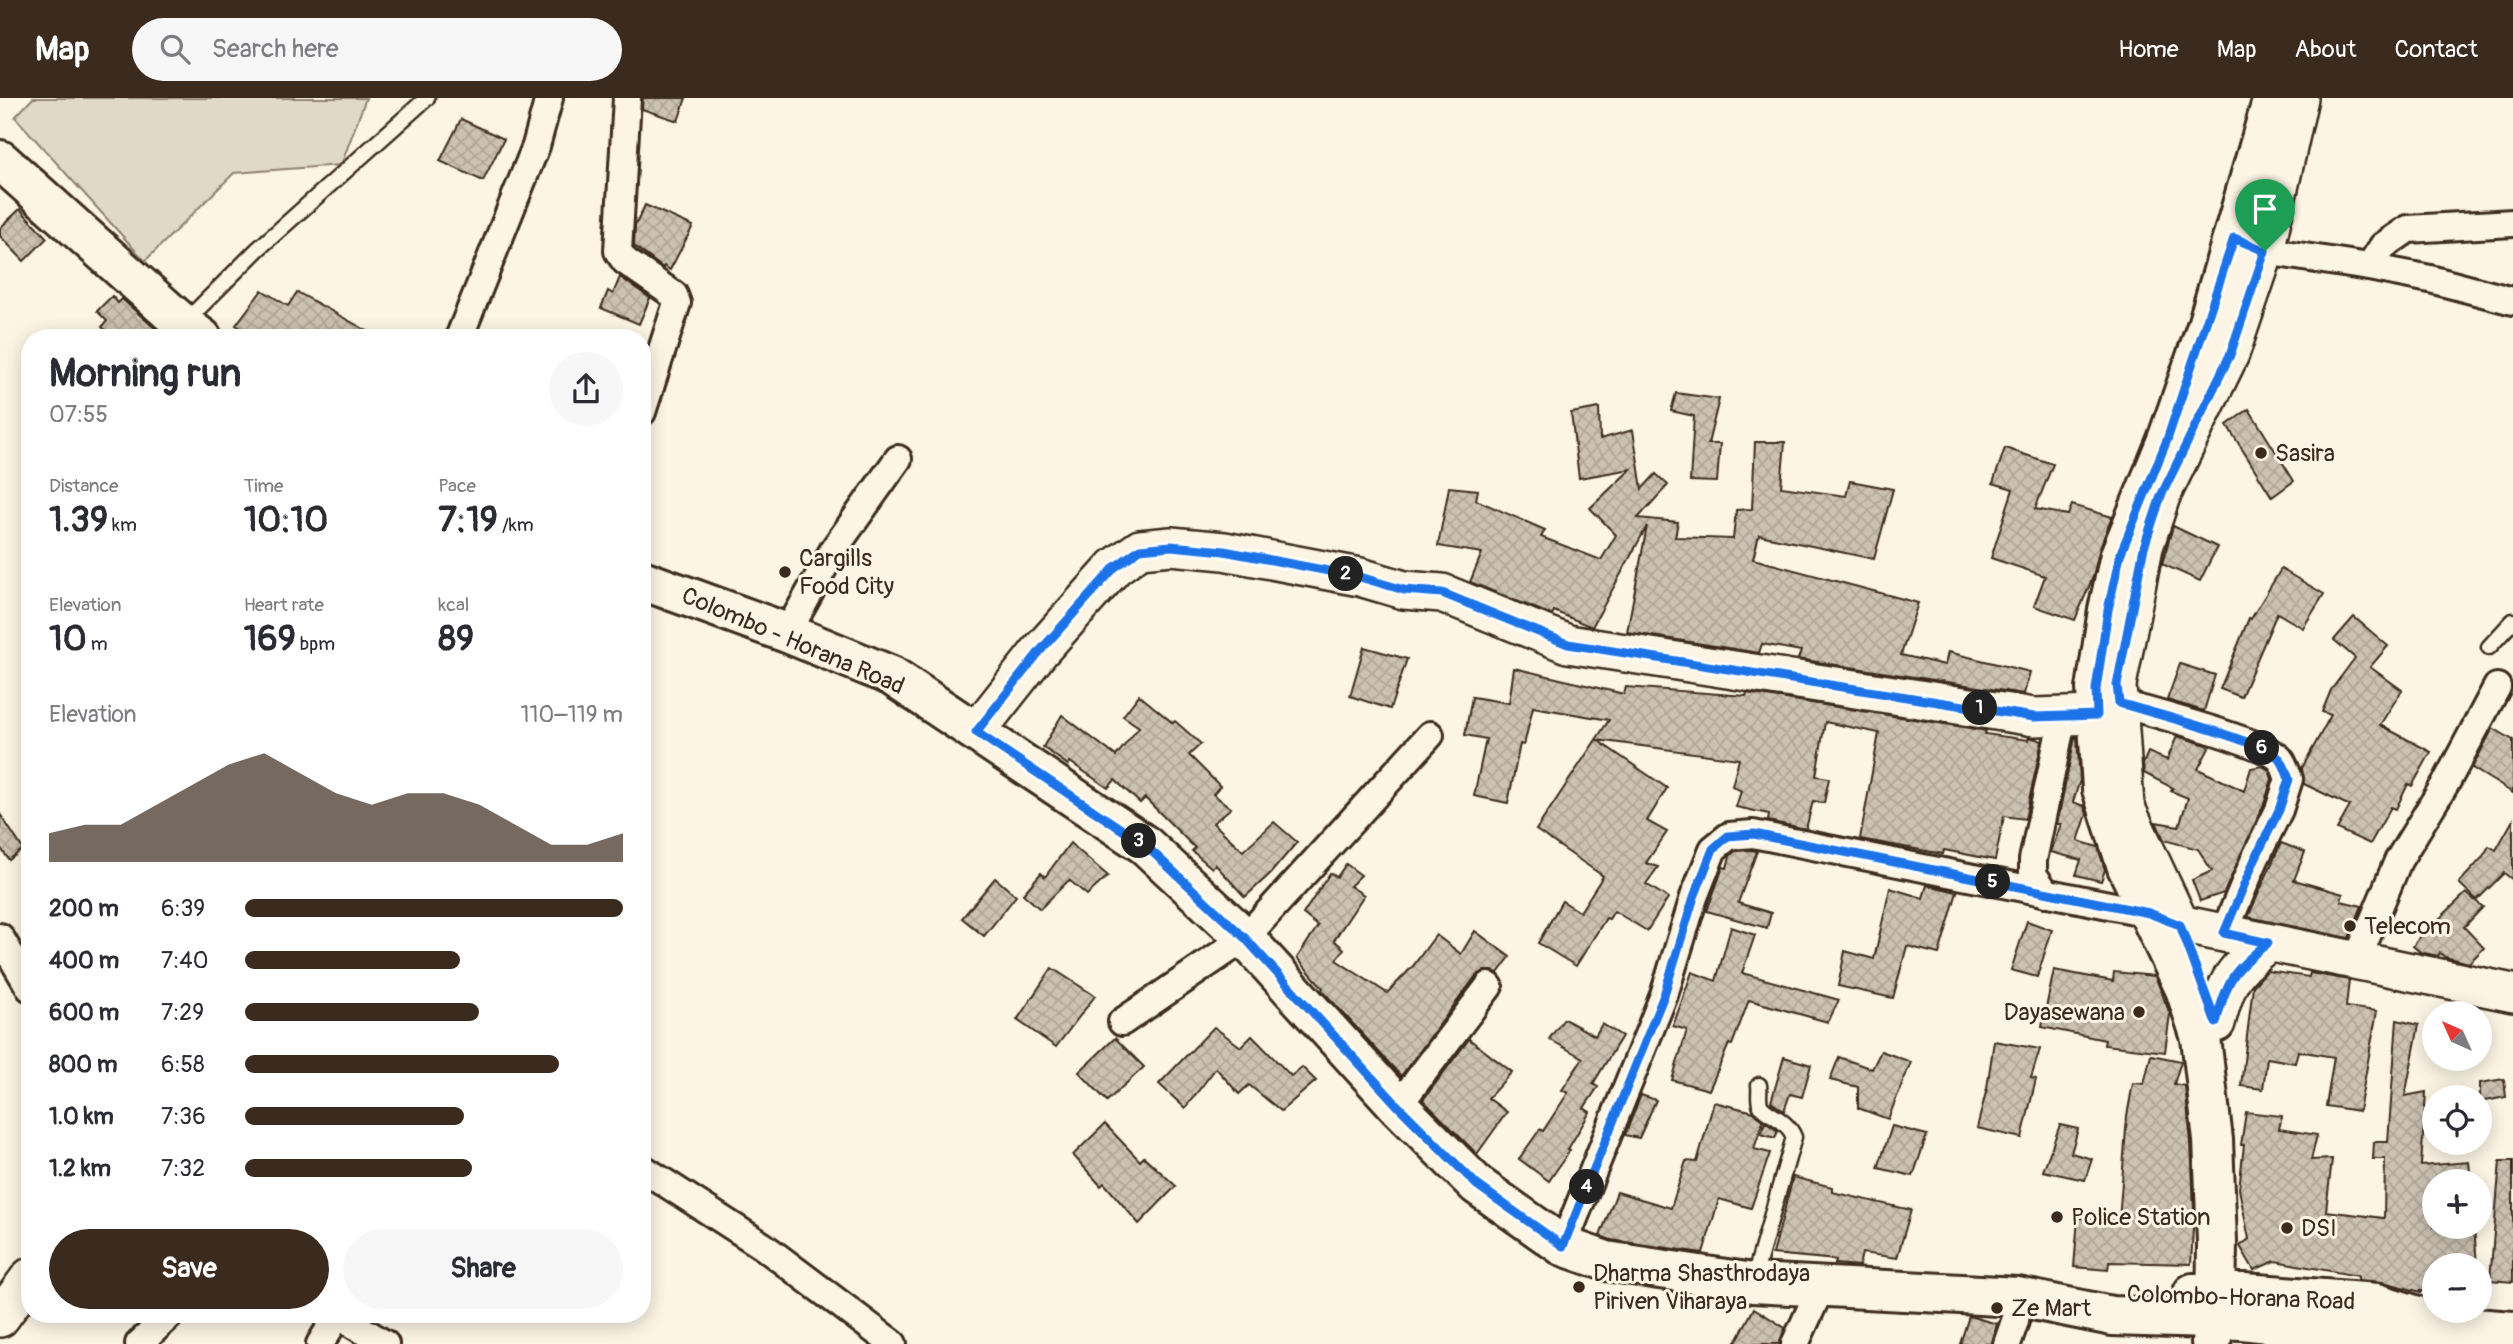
<!DOCTYPE html>
<html lang="en">
<head>
<meta charset="utf-8">
<style>
	:root { --surface:#fff; --page:#f7f7f7; --text:#2b2b33; --muted:#7c7c81; --accent:#3b2a1e }
	body { margin:0; font-family:Pangolin,sans-serif; background:var(--page); color:var(--text); height:100vh; display:flex; flex-direction:column; font-size:26px; white-space:nowrap }
	* { box-sizing:border-box; margin:0 }
	p { font-size:23px; color:var(--muted) }
	.icon { flex:none; width:38px; height:38px; fill:none; stroke:currentColor; stroke-width:2; stroke-linecap:round; stroke-linejoin:round }
	.map { position:relative; flex:1; overflow:hidden }
	.drawer { position:absolute; left:21px; top:231px; width:630px; height:994px; display:flex; flex-direction:column; background:var(--surface); border-radius:28px; box-shadow:0 4px 18px #0003 }
	.drawer>* { flex:none }
	.needle { width:46px; rotate:315deg }
	.buttons { position:absolute; left:2422px; top:903px; display:grid; gap:14px }
	.buttons a { display:grid; place-items:center; width:70px; height:70px; border-radius:50%; background:var(--surface); box-shadow:0 4px 18px #0003; font-size:35px }
	.pin { position:absolute; display:grid; place-items:center; width:60px; height:60px; color:#fff; margin:-72px -30px; border-radius:50% 50% 50% 0; rotate:-45deg; box-shadow:0 0 7px #0007 }
	.pin .icon { rotate:45deg }
	.km { position:absolute; width:35px; height:35px; margin:-18px; border-radius:50%; background:#222; color:#fff; font-size:19px; line-height:35px; text-align:center }
	.round { display:grid; place-items:center; flex:none; width:74px; height:74px; border-radius:37px; background:var(--page) }
	.summary { display:flex; align-items:center; justify-content:space-between; height:119px; padding:0 28px }
	h1 { font-size:38px; font-weight:700; line-height:52px }
	.stats { display:grid; grid-template-columns:repeat(3,1fr); gap:10px; height:119px; padding:7px 28px }
	.stats div { display:grid; align-content:center }
	.stats b { font-size:35px; font-weight:700 }
	.stats small { font-size:19px; font-weight:400 }
	.stats p { font-size:19px }
	.chart { height:196px; padding:14px 28px }
	.chart p { display:flex; justify-content:space-between }
	.chart svg { width:100%; height:126px; margin-top:7px; fill:var(--accent); opacity:.7 }
	.button { display:flex; gap:14px; margin-top:auto; padding:14px 28px }
	.button a { flex:1; height:80px; border-radius:42px; background:var(--accent); color:#fff; font-size:28px; font-weight:700; line-height:80px; text-align:center }
	.button a+a { background:var(--page); color:var(--text) }
	ul { padding:0 28px; list-style:none; font-size:23px }
	li { display:grid; grid-template-columns:112px 84px 1fr; align-items:center; height:52px }
	li i { height:18px; border-radius:9px; background:var(--accent) }
	header { display:flex; align-items:center; gap:42px; box-sizing:border-box; height:98px; padding:0 35px; background:var(--accent); color:#fff }
	header strong { font-size:33px }
	nav { display:flex; gap:38px; margin-inline-start:auto; font-size:24px }
	.search { width:490px; height:63px; background:var(--page); display:flex; align-items:center; gap:18px; box-sizing:border-box; padding:0 24px; border-radius:38px; color:var(--muted); font-size:26px }
	.map>svg:first-child { display:block }
</style>
</head>
<body>
<header>
<strong>Map</strong>
<div class="search"><svg class="icon" aria-label="search" viewBox="0 0 24 24"><circle cx="10" cy="10" r="6"/><path d="M15 15l6 6"/></svg>Search here</div>
<nav><a>Home</a><a>Map</a><a>About</a><a>Contact</a></nav>
</header>
<div class="map">
<svg width="2513" height="1246" viewBox="0 0 2513 1246">
	<defs>
		<pattern id="building-cross-hatch" width="8" height="8" patternUnits="userSpaceOnUse" patternTransform="scale(1.75)"><rect width="8" height="8" fill="#ccc2b3"/><path d="M0 0l8 8M0 8l8-8" fill="none" stroke="#b0a79a"/></pattern>
	</defs>
	<rect width="100%" height="100%" fill="#fcf5e5"/>
	<filter id="ink" filterUnits="userSpaceOnUse"><feTurbulence type="fractalNoise" baseFrequency=".0143" numOctaves="2"/><feDisplacementMap in="SourceGraphic" scale="14" xChannelSelector="R" yChannelSelector="G"/><feConvolveMatrix kernelMatrix="1 2 1 2 8 2 1 2 1" color-interpolation-filters="sRGB"/></filter>
	<g filter="url(#ink)">
		<path fill="#e0d8c8" stroke="#8e8173" stroke-width="2" d="M33 0H366L341 67 234 75 145 163 15 19Z"/>
		<g fill="url(#building-cross-hatch)" stroke="#3b2a1e" stroke-width="2">
			<path d="M643 0H686L678 23 642 11Z"/>
			<path d="M461 21 504 41 483 83 440 63Z"/>
			<path d="M645 107 693 128 670 172 664 168 663 170 634 148 635 128Z"/>
			<path d="M20 111 47 140 24 163 0 138V130Z"/>
			<path d="M620 179 650 200 639 226 601 210 608 193 613 196Z"/>
			<path d="M262 192 288 208 297 194 380 240H256L236 227Z"/>
			<path d="M112 198 118 205 122 201 166 240H113L102 229 107 223 97 213Z"/>
			<path d="M1676 295 1719 301 1708 346H1720L1717 384 1690 383 1694 318 1671 313Z"/>
			<path d="M1599 310 1600 341 1633 332 1642 391 1656 376 1668 387 1638 420 1678 424 1675 439 1733 441 1736 412 1752 411 1755 344H1785L1781 389 1846 398 1850 383 1893 391 1874 461 1759 437 1753 461 1918 505 1901 557 1945 567 1948 554 2030 574 2024 596 1798 561 1801 553 1762 546 1759 555 1627 534 1647 428 1592 529 1554 513 1552 517 1470 484 1482 455 1438 448 1449 389 1478 392 1476 402 1545 432 1541 439 1601 462 1616 437 1590 410 1631 371 1579 380 1571 315Z"/>
			<path d="M2249 311 2294 383 2272 399 2227 327Z"/>
			<path d="M2005 350 2053 366 2035 411 2068 417 2072 407 2112 419 2100 449 2093 479 2075 522 2034 508 2045 478 1991 460 2013 391 1993 385Z"/>
			<path d="M2173 428 2217 449 2200 483 2162 466Z"/>
			<path d="M2281 471 2324 496 2303 530 2277 515 2241 599 2220 591 2249 520 2251 521Z"/>
			<path d="M2354 519 2388 548 2370 569 2402 592 2380 627 2431 654 2412 688 2408 686 2396 711 2391 709 2370 746 2337 731 2350 708 2304 686 2302 670 2331 617 2322 614 2331 592 2355 560 2334 542Z"/>
			<path d="M1364 549 1407 561 1390 611 1350 598Z"/>
			<path d="M2180 566 2215 577 2204 613 2167 602Z"/>
			<path d="M1514 570 1624 596 1626 589 1746 598 1747 595 1970 630 1986 633 1985 636 2028 642 2029 639 2033 640 2042 643 2025 721 2004 718 1995 762 1944 752 1943 756 1860 741 1879 635 1825 624 1816 678 1829 680 1824 705 1813 703 1806 731 1768 723 1769 716 1736 709 1741 693 1732 688 1739 661 1597 642 1667 690 1647 723 1667 734 1646 765 1658 769 1646 786 1668 800 1647 833 1614 813 1609 821 1606 820 1576 868 1538 845 1562 803 1580 814 1603 778 1536 732 1609 622 1533 609 1524 647 1520 646 1508 705 1474 698 1486 641 1465 637 1472 599 1509 605Z"/>
			<path d="M1139 597 1173 625 1175 623 1201 646 1189 657 1220 688 1213 696 1231 710 1213 725 1243 753 1274 724 1297 744 1270 776 1245 799 1215 766 1212 770 1192 753 1195 750 1145 700 1140 705 1115 682 1108 690 1070 664 1068 667 1043 649 1062 617 1116 658 1139 629 1123 618Z"/>
			<path d="M2493 630 2513 642V695L2472 670Z"/>
			<path d="M2177 638 2210 648 2198 671 2244 693 2251 670 2262 668 2269 672 2272 681 2264 706 2224 795 2200 803 2192 782 2212 773 2198 751 2164 742 2156 724 2179 728 2188 700 2171 693 2173 690 2144 675 2143 666 2148 654 2167 662Z"/>
			<path d="M2075 639H2077L2080 682 2073 704 2084 708 2087 716 2078 743 2098 749 2105 772 2101 783 2076 777 2081 762 2051 754 2061 726H2057Z"/>
			<path d="M0 716 23 751 9 762 0 749Z"/>
			<path d="M2513 722V782L2504 775 2477 802 2459 785 2482 760 2489 748 2496 752Z"/>
			<path d="M1070 745 1108 778 1087 797 1069 782 1040 811 1023 796 1041 775 1045 779Z"/>
			<path d="M2281 745 2305 754 2294 782 2343 796 2341 803 2362 808 2349 840 2248 819Z"/>
			<path d="M1751 752 1757 753 1738 805 1771 815 1767 830 1707 813 1723 769 1727 770 1730 758 1735 753Z"/>
			<path d="M1346 766 1361 777 1350 788 1364 797 1334 842 1344 851 1336 862 1387 895 1413 868 1436 837 1461 856 1475 833 1510 859 1498 875 1492 873H1484L1476 878 1401 978 1322 892 1323 890 1297 860 1318 828 1303 816 1330 775 1337 779Z"/>
			<path d="M995 780 1016 798 984 838 962 820Z"/>
			<path d="M1927 787 1957 794 1939 856 1907 848 1893 900 1838 888 1845 853 1874 861 1890 790 1923 800Z"/>
			<path d="M2466 795 2483 809 2464 829 2484 850 2469 865 2445 859 2440 855 2438 858 2420 854 2413 848 2432 823 2435 825Z"/>
			<path d="M2027 823 2052 832 2037 879 2011 872Z"/>
			<path d="M1731 829 1755 837 1742 875 1839 902 1828 924 1749 902 1732 947 1729 946 1709 992 1672 982 1687 932 1673 928 1692 874 1716 883Z"/>
			<path d="M1052 870 1095 898 1056 949 1017 922Z"/>
			<path d="M2054 872 2113 883 2114 874 2155 878 2170 916 2165 954 2104 947 2105 942 2042 929Z"/>
			<path d="M2267 873 2309 879 2310 875 2349 882 2346 909 2377 913 2359 1013 2326 1008 2334 959 2298 953 2295 965 2267 960 2263 991 2241 988 2253 888Z"/>
			<path d="M1564 921 1595 938 1602 926 1622 938 1593 986 1598 989 1584 1010 1590 1014 1568 1051 1570 1052 1549 1083 1519 1061 1540 1031 1543 1033 1568 995 1562 992 1583 960 1549 941Z"/>
			<path d="M2397 922 2419 927 2405 998 2426 994 2421 1068 2469 1064 2471 1083H2434V1129H2474L2477 1167H2434V1194L2421 1192V1194L2383 1184 2358 1182V1178L2275 1163 2254 1172 2240 1148 2249 1141 2239 1091 2244 1047H2241L2246 1014 2282 1018 2279 1031 2317 1037 2311 1062 2332 1061 2326 1113 2384 1120 2385 1061H2373L2374 1044H2388Z"/>
			<path d="M1214 929 1241 949 1252 938 1291 978 1302 969 1316 983 1281 1013 1249 987 1239 996 1216 970 1185 1010 1159 986Z"/>
			<path d="M1115 940 1144 969 1107 1003 1079 974Z"/>
			<path d="M1469 941 1512 974 1488 1000 1507 1014 1477 1056 1423 1002Z"/>
			<path d="M1994 943 2040 951 2031 980 2036 981 2022 1040 1977 1030 1987 990Z"/>
			<path d="M1881 953 1911 964 1888 1021 1858 1010V989L1830 982 1839 959 1872 971Z"/>
			<path d="M2151 957 2181 963 2174 986 2185 988 2191 1044 2194 1112 2191 1166 2109 1164 2108 1172 2074 1169 2078 1120 2119 1123 2127 1018 2133 985 2144 986Z"/>
			<path d="M1784 959 1811 967 1802 999 1790 996 1784 1013 1771 1004Z"/>
			<path d="M2504 981 2506 999 2480 1004V985Z"/>
			<path d="M1641 997 1656 1002 1639 1040 1625 1037Z"/>
			<path d="M1714 1004 1754 1014 1763 1023 1754 1051 1770 1055 1751 1110 1719 1101 1703 1155 1611 1142 1600 1138 1617 1094 1671 1110 1686 1063 1697 1064Z"/>
			<path d="M1765 1024 1778 1033 1775 1040 1761 1036Z"/>
			<path d="M1105 1026 1140 1063 1144 1059 1176 1088 1139 1126 1104 1085 1101 1088 1073 1057Z"/>
			<path d="M2060 1027 2078 1031 2071 1055 2092 1061 2085 1082 2043 1073Z"/>
			<path d="M1892 1028 1927 1037 1913 1078 1878 1070Z"/>
			<path d="M2500 1063H2513V1184L2490 1182Z"/>
			<path d="M1793 1079 1832 1089V1094L1911 1112 1897 1160 1862 1155 1859 1168 1835 1166 1836 1162 1773 1156Z"/>
			<path d="M1754 1210 1785 1230 1779 1246H1735Z"/>
			<path d="M1969 1218 1997 1226 1992 1246H1960Z"/>
		</g>
		<g fill="none" stroke-linecap="round" stroke-linejoin="round">
			<g stroke="#3b2a1e" stroke-width="19">
				<g id="lane">
					<path d="M184 225 258 151 427 0"/>
					<path d="M2489 549 2513 523"/>
					<path d="M1753 1183 1794 1039C1786 1019 1764 1017 1760 1006 1758 1001 1760 992 1759 987"/>
				</g>
			</g>
			<g stroke="#3b2a1e" stroke-width="32">
				<g id="street">
					<path d="M627 0 618 153 625 163 674 197 677 205 642 314"/>
					<path d="M2248 146 2265 153 2369 169 2383 148 2408 131 2513 125"/>
					<path d="M2369 169 2430 181 2513 203"/>
					<path d="M459 240 536 48 549 0"/>
					<path d="M787 535 834 451 898 361"/>
					<path d="M2119 605C2148 614 2263 643 2280 661 2284 666 2287 676 2289 681L2279 712 2255 761 2224 835"/>
					<path d="M2046 795 2033 776V762L2063 618"/>
					<path d="M0 839 30 890"/>
					<path d="M2357 862 2398 763 2447 683 2497 589"/>
					<path d="M1122 924 1245 840 1430 637"/>
					<path d="M1398 1008 1489 888"/>
					<path d="M642 1070 763 1148 893 1246"/>
					<path d="M1563 1148 1664 897 1694 799 1713 751 1729 738 1753 736 2149 815"/>
					<path d="M139 1246 171 1216"/>
					<path d="M320 1246 338 1217 385 1246"/>
					<path d="M1795 1246 1821 1189"/>
					<path d="M2007 1246 2015 1223 2018 1199"/>
				</g>
			</g>
			<g stroke="#3b2a1e" stroke-width="42">
				<g id="secondary">
					<path d="M976 634 1040 553 1115 469 1140 451 1171 448 1224 453 1360 479 1404 492 1442 495 1568 546 2034 619 2097 617"/>
					<path d="M2158 819 2180 826 2513 895"/>
					<path d="M2180 826 2125 708 2117 587 2144 449 2161 398 2230 256 2265 153 2299 0"/>
					<path d="M2216 925C2227 881 2233 872 2268 845"/>
					<path d="M0 1220 30 1179"/>
				</g>
			</g>
			<g stroke="#3b2a1e" stroke-width="44">
				<g id="primary">
					<path d="M0 62 183 226 202 240"/>
					<path d="M642 482 787 535 892 578 1145 747 1245 840 1398 1008 1477 1087 1563 1148 1606 1163 1753 1185 2018 1199 2112 1218 2241 1222 2367 1237 2449 1228 2513 1233"/>
					<path d="M2193 1195H2244L2377 1205 2434 1223"/>
					<path d="M2211 1244 2216 1221 2217 1144 2213 1042 2201 940 2185 891 2127 769 2102 691 2096 591 2108 512 2120 457 2167 342 2207 228 2273 0"/>
				</g>
			</g>
			<use href="#lane" stroke="#fcf5e5" stroke-width="14"/>
			<use href="#street" stroke="#fcf5e5" stroke-width="26"/>
			<use href="#secondary" stroke="#fcf5e5" stroke-width="37"/>
			<use href="#primary" stroke="#fcf5e5" stroke-width="38"/>
		</g>
	</g>
	<g fill="none" stroke-linecap="round" stroke-linejoin="round" filter="url(#ink)">
		<g stroke="#fff" stroke-width="14">
			<path id="route" d="M2234 140 2265 153 2230 257 2161 398 2144 449 2117 587 2119 605C2148 614 2263 643 2280 661 2284 666 2287 676 2289 681L2279 712 2255 761 2224 835 2268 845C2233 872 2227 881 2216 925L2180 827 2149 815 1754 736 1728 738 1713 751 1694 799 1664 897 1563 1148 1477 1087 1398 1008 1245 840 1145 747 976 634 1040 553 1115 469 1140 451 1171 448 1224 453 1360 479 1404 492 1442 495 1568 546 2034 619 2097 617 2096 591 2108 512 2120 457 2167 342Z"/>
		</g>
		<use href="#route" stroke="#1a73e8" stroke-width="9"/>
	</g>
	<g fill="#3b2a1e" stroke="#fcf5e5" stroke-width="2.5">
		<circle cx="2261" cy="355" r="7"/>
		<circle cx="785" cy="474" r="7"/>
		<circle cx="2350" cy="828" r="7"/>
		<circle cx="2139" cy="914" r="7"/>
		<circle cx="2057" cy="1119" r="7"/>
		<circle cx="2287" cy="1130" r="7"/>
		<circle cx="1579" cy="1189" r="7"/>
		<circle cx="1997" cy="1210" r="7"/>
	</g>
	<g text-anchor="middle" dominant-baseline="central" stroke-width="6" stroke-linejoin="round" paint-order="stroke">
		<g font-size="24" fill="#3b2a1e" stroke="#fcf5e5" text-anchor="start">
			<text x="2275" y="355">Sasira</text>
			<text x="799" y="460">Cargills<tspan x="799" dy="28">Food City</tspan></text>
			<text x="2364" y="828">Telecom</text>
			<text x="2125" y="914" text-anchor="end">Dayasewana</text>
			<text x="2071" y="1119">Police Station</text>
			<text x="2301" y="1130">DSI</text>
			<text x="1593" y="1175">Dharma Shasthrodaya<tspan x="1593" dy="28">Piriven Viharaya</tspan></text>
			<text x="2011" y="1210">Ze Mart</text>
		</g>
		<g font-size="24" fill="#3b2a1e" stroke="#fcf5e5">
			<text transform="translate(793 543) rotate(23)">Colombo - Horana Road</text>
			<text transform="translate(2241 1200) rotate(2)">Colombo-Horana Road</text>
		</g>
	</g>
</svg>
<div class="buttons">
<a><svg class="needle" viewBox="-14 -14 28 28"><path d="M0-13l5 13h-10z" fill="#e53935"/><path d="M0 13l5-13h-10z" fill="#7c7c81"/></svg></a>
<a><svg class="icon" aria-label="locate" viewBox="0 0 24 24"><circle cx="12" cy="12" r="6"/><path d="M12 2v4M12 18v4M2 12h4M18 12h4"/></svg></a>
<a>+</a>
<a>−</a>
</div>
<div class="pin" style="left:2265px;top:153px;background:#1e9e55"><svg class="icon" aria-label="arrive" viewBox="0 0 24 24"><path d="M6 21V4h12l-3 4 3 4H6"/></svg></div>
<b class="km" style="left:1980px;top:610px">1</b>
<b class="km" style="left:1346px;top:476px">2</b>
<b class="km" style="left:1139px;top:743px">3</b>
<b class="km" style="left:1587px;top:1089px">4</b>
<b class="km" style="left:1993px;top:784px">5</b>
<b class="km" style="left:2262px;top:650px">6</b>
<section class="drawer">
<div class="summary"><div><h1>Morning run</h1><p>07:55</p></div><a class="round"><svg class="icon" aria-label="share" viewBox="0 0 24 24"><path d="M12 15V3M7 8l5-5 5 5M5 13v7h14v-7"/></svg></a></div>
<div class="stats">
<div><p>Distance</p><b>1.39<small> km</small></b></div>
<div><p>Time</p><b>10:10</b></div>
<div><p>Pace</p><b>7:19<small> /km</small></b></div>
</div>
<div class="stats">
<div><p>Elevation</p><b>10<small> m</small></b></div>
<div><p>Heart rate</p><b>169<small> bpm</small></b></div>
<div><p>kcal</p><b>89</b></div>
</div>
<div class="chart"><p><span>Elevation</span>110–119 m</p>
<svg viewBox="0 0 160 44" preserveAspectRatio="none"><path d="M0 44V34L10 31L20 31L30 24L40 17L50 10L60 6L70 13L80 20L90 24L100 20L110 20L120 24L130 31L140 38L150 38L160 34V44z"/></svg>
</div>
<ul>
<li><b>200 m</b>6:39<i style="width:100%"></i></li>
<li><b>400 m</b>7:40<i style="width:57%"></i></li>
<li><b>600 m</b>7:29<i style="width:62%"></i></li>
<li><b>800 m</b>6:58<i style="width:83%"></i></li>
<li><b>1.0 km</b>7:36<i style="width:58%"></i></li>
<li><b>1.2 km</b>7:32<i style="width:60%"></i></li>
</ul>
<div class="button"><a>Save</a><a>Share</a></div>
</section>
</div>
</body>
</html>
